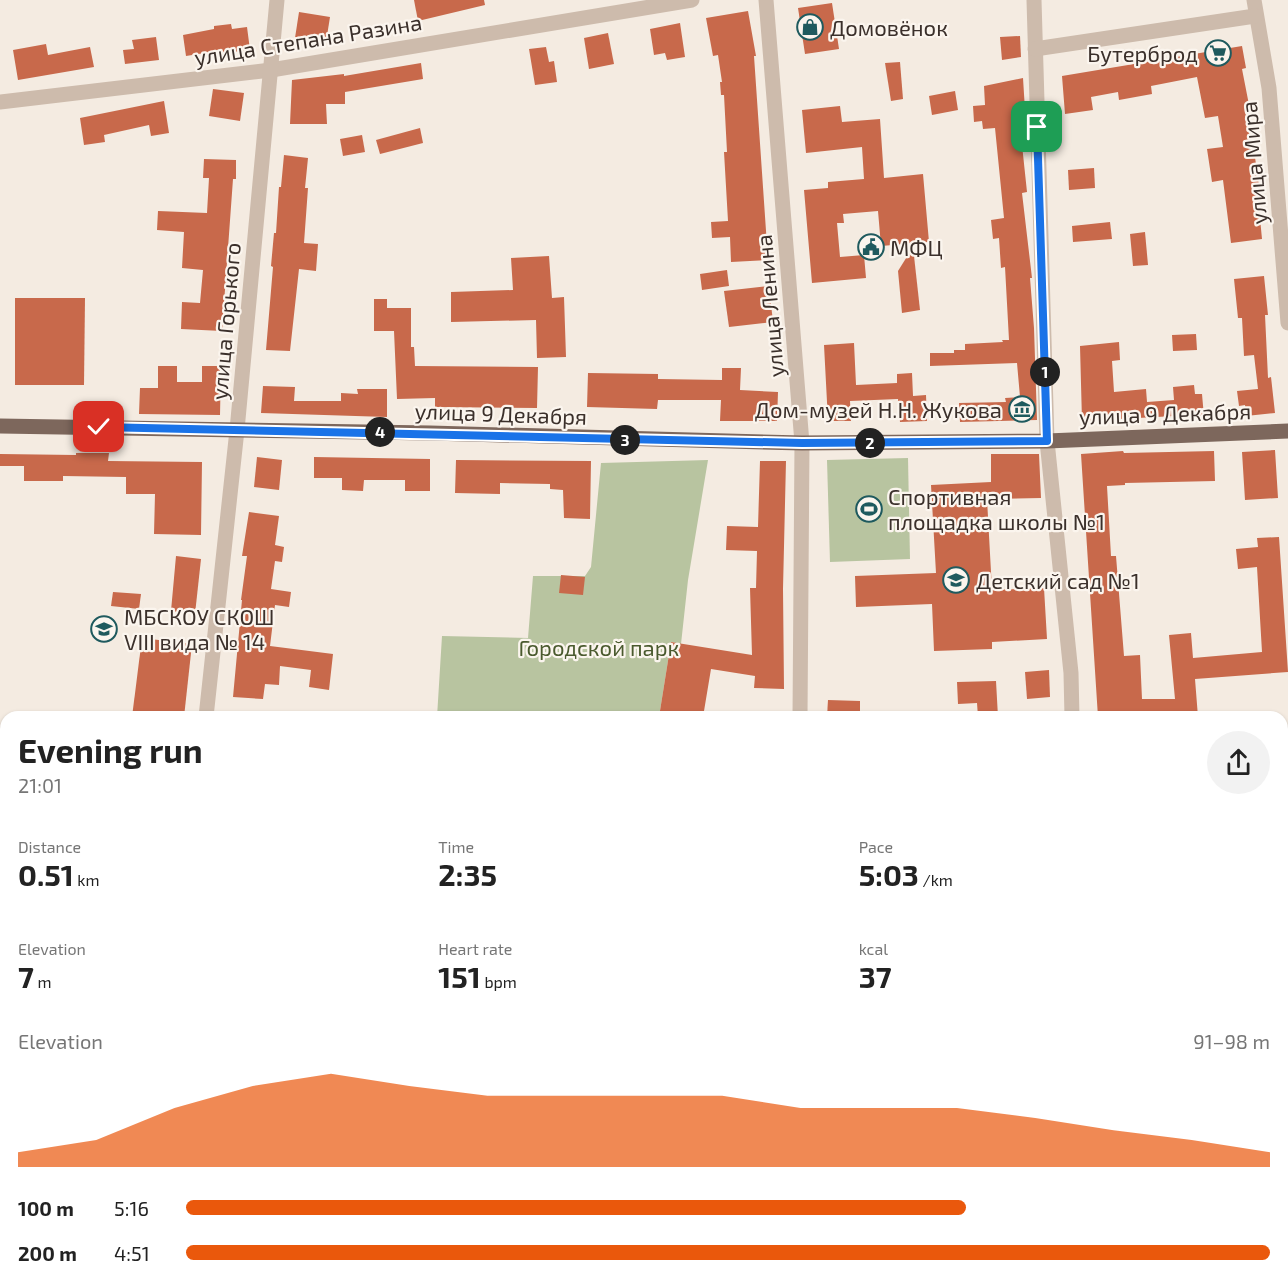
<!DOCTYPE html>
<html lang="en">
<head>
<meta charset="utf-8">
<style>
	:root { --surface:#fff; --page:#f2f2f2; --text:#222; --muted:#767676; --accent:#ea580c }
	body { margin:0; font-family:"Exo 2",sans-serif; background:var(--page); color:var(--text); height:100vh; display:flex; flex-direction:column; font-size:22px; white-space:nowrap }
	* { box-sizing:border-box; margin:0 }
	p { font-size:20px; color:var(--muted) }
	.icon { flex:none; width:33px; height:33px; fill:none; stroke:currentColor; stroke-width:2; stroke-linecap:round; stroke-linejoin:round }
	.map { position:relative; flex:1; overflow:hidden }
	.panel { position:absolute; left:0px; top:711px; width:1288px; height:578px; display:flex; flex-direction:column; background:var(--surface); border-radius:18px 18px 0 0; box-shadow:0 2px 4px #0004 }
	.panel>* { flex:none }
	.pin { position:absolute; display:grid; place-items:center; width:51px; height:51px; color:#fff; margin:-26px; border-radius:12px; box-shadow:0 3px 9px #0006 }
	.km { position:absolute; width:30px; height:30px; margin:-15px; border-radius:50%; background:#222; color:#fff; font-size:16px; line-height:30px; text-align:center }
	.round { display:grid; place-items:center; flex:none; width:63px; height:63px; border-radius:32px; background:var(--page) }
	.headline { display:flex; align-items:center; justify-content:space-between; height:102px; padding:0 18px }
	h1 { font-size:33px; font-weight:700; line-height:45px }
	.stats { display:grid; grid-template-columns:repeat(3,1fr); gap:9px; height:102px; padding:6px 18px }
	.stats div { display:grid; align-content:center }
	.stats b { font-size:30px; font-weight:700 }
	.stats small { font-size:16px; font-weight:400 }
	.stats p { font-size:16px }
	.chart { height:168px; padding:12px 18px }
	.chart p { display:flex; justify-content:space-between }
	.chart svg { width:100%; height:108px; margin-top:6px; fill:var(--accent); opacity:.7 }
	ul { padding:0 18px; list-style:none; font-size:20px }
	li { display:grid; grid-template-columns:96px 72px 1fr; align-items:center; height:45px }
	li i { height:15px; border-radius:8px; background:var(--accent) }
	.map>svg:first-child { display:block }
</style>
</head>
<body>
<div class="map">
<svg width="1288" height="1288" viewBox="0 0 1288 1288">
	<rect width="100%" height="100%" fill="#f4ebe1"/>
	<g fill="#b8c4a0">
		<path d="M908 458 910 559 830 562 827 460Z"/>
		<path d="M708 460 688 580 681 644 671 642 659 717H437L442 636 528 638 533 576H585L591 567 601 463Z"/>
		<path d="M264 1283V1282L394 1283 393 1288H263Z"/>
	</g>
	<g fill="#c8694b">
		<path d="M414 0H484L485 5 418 21Z"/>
		<path d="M832 3 839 49 805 54 798 8Z"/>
		<path d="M748 11 756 56H754L768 260 731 262 730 237 712 238 711 222 728 221 724 152H727L724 95H721L720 82H722L718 55 713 56 706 18Z"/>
		<path d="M299 12 330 17 326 42 295 38Z"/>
		<path d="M680 23 685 57 667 60 665 53 654 55 650 29Z"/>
		<path d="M231 24 232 29 247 27 250 50 217 54V51L186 56 183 35 214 29V26Z"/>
		<path d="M608 33 614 64 589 69 584 38Z"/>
		<path d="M1020 36 1021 57 1002 60 1000 37Z"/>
		<path d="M156 37 159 60 125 64 123 50 134 49 132 40Z"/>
		<path d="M46 44 48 55 90 47 94 67 18 80 13 50Z"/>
		<path d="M1242 46 1246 68 1242 69 1250 110 1245 111 1251 143H1253L1262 207 1259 208 1262 239 1231 243 1223 180 1212 182 1207 149 1223 147 1218 116 1205 118 1197 77 1151 86 1152 94 1119 100 1118 92 1091 97 1093 110 1065 114 1062 76Z"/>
		<path d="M546 47 549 62 554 61 557 82 535 85 529 49Z"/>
		<path d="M900 62 903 99 891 101 885 63Z"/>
		<path d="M421 63 423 79 345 92V104H326L327 124H290L292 80 344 74V76Z"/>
		<path d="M1023 78 1026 126H1020L1027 192 1022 193 1032 278H1030L1034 328 1037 420 960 422 959 403 1006 402 1005 398 1020 397 1017 363 930 366V353H954V350H965V344L1003 342 1002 340H1009L1005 267 1001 268 999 238 993 239 991 220 1004 218 995 128 983 129 982 121 974 122 973 106 985 105 984 86Z"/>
		<path d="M213 89 244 93 240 121 209 116Z"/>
		<path d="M955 91 958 110 932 115 929 96Z"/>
		<path d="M164 101 169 133 151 136 149 125 104 135 105 142 84 145 80 118Z"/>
		<path d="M840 106 842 122 880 119 884 178 923 174 929 242 881 246 878 211 843 214 844 223H837L840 257 864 255 866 278 812 283 804 190 828 188V182L864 179 862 147 806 153 802 110Z"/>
		<path d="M420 128 423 143 380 154 376 140Z"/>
		<path d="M362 135 365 152 343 156 340 139Z"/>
		<path d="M284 155 308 158 305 188H308L304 243 318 244 316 271 299 269 290 351 266 350 273 267 271 266 274 233H276L279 187H281Z"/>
		<path d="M204 159 236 160V179H233L222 331 181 329 182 302 200 303 203 270 182 268 184 232 157 230 158 211 207 213 209 178H203Z"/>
		<path d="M1094 168 1095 188 1069 190 1068 170Z"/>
		<path d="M1110 222 1112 239 1073 242 1072 226Z"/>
		<path d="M1145 232 1148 265 1133 266 1130 234Z"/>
		<path d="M913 247 920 310 902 313 898 271Z"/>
		<path d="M549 256 552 298 564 297 566 357 537 358 536 320 451 322V292L513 290 511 258Z"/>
		<path d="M727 270 729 286 702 290 700 274Z"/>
		<path d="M1264 276 1268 315H1265L1268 378 1271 377 1275 413 1246 416 1245 405 1239 406 1237 391 1258 389 1254 355 1244 356 1242 318H1238L1234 279Z"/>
		<path d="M769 286 773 322 729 327 724 291Z"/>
		<path d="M15 298H85L84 385H15Z"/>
		<path d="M374 299H387V308H411V347H414L415 366 538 367 537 408 435 407V398L397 399 394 331H374Z"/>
		<path d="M1196 334 1197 350 1173 351 1172 335Z"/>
		<path d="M1119 342 1120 360 1112 361 1114 392 1146 389 1147 402 1174 400 1173 387 1194 385 1195 394H1202L1204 417 1175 419V416L1082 421 1080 346Z"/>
		<path d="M854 343 856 385 897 383V374L912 373 913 396 926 395 927 421 900 422 898 399 850 401 851 421H828L824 345Z"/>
		<path d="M158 366H177V382H202V366H221L220 415 139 414 140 388H158Z"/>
		<path d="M722 368H741L740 390 778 392 777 421H720L721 400H658L657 409 587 407 588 373 658 374V379L722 380Z"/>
		<path d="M263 386 295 387 294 401H341V393L358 394 357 389H387V417L261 413Z"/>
		<path d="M1275 450 1278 498 1245 500 1242 452Z"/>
		<path d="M1123 451 1124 453 1214 451 1215 481 1125 483V485L1107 486 1111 556H1116L1124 656 1140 655 1142 699H1175L1169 635 1191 633 1193 658 1262 652 1257 567 1238 569 1236 549 1258 547 1257 538 1279 537 1288 672 1195 679 1198 717H1098L1081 454Z"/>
		<path d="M76 453H109L108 461 202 462 201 535 154 534 155 494H126V477L63 476V481H24V466H0V454L76 455Z"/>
		<path d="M991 454H1039L1041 498 987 499 992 590 1044 588 1047 639 992 642V649L934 651 932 604 856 607 855 576 936 573 931 485 991 482Z"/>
		<path d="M257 457 282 460 279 490 254 487Z"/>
		<path d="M314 457 430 459V491H405V480H364L363 491 342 490V478H314Z"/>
		<path d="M456 460 591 461 590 519 564 518 563 490 550 489V484L500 483V494L455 493Z"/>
		<path d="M760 461H786L783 589 784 689 754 688 755 676 711 669 703 717H659L671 642 752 655 750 588H756L757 551 726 550 727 526 758 527Z"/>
		<path d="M249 512 279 516 275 545 284 547 282 562 275 561 271 589 291 592 289 607 275 605 270 646 333 654 329 690 309 687 311 670 280 666 279 685 265 684 263 699 233 697 242 600H241L247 556H242Z"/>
		<path d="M176 556 201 559 195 614 171 611Z"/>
		<path d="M561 575 585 577 583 595 559 593Z"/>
		<path d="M113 592 141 594 139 609 111 606Z"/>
		<path d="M142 638 192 644 184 717H132Z"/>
		<path d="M1049 670 1050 697 1027 699 1025 672Z"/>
		<path d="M996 681 998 717H978L977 703 958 704 957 682Z"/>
		<path d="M828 700 860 701V717H827Z"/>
	</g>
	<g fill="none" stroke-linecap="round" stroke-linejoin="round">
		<g stroke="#cdbbac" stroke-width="15">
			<path d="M766 0 802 443 800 717"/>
			<path d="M1034 0 1047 441 1071 673 1072 717"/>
			<path d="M1254 0 1269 88 1288 323"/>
			<path d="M1035 49 1255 16"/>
			<path d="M0 102 271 70 692 0"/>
			<path d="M206 717 237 430 277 0"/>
			<path d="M1282 914 1288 915"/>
			<path d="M1282 1075 1288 1047"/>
			<path d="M0 1199H6"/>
			<path d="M564 1282 597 1288"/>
			<path d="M151 1288V1282"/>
			<path d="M536 1288 537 1282"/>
			<path d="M701 1288 702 1282"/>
			<path d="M1035 1288V1282"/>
			<path d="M1080 1288 1081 1282"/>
			<path d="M1247 1288V1282"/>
		</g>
		<path stroke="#7d675c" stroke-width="15" d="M0 426 430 433 802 443 1047 441 1288 431"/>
	</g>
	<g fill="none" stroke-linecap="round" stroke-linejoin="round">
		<g stroke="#fff" stroke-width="12">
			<path id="route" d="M99 427 802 443 1047 441 1037 127"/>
		</g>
		<use href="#route" stroke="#1a73e8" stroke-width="8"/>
	</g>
	<defs>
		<g id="shop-ring" transform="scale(1.35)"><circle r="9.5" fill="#fbf5ee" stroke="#1f5a5e" stroke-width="1.5"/><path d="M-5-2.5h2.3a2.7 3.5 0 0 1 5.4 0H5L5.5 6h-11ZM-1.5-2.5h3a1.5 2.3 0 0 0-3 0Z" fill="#1f5a5e"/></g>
		<g id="supermarket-ring" transform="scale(1.35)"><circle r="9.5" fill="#fbf5ee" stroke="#1f5a5e" stroke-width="1.5"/><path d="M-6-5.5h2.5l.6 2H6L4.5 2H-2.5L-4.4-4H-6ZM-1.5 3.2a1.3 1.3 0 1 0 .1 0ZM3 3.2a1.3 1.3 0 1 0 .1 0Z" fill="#1f5a5e"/></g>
		<g id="civic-ring" transform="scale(1.35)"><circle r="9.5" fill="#fbf5ee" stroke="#1f5a5e" stroke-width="1.5"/><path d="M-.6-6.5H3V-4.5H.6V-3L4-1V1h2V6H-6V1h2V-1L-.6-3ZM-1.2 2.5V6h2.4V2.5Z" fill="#1f5a5e"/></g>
		<g id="museum-ring" transform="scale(1.35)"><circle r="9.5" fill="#fbf5ee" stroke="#1f5a5e" stroke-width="1.5"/><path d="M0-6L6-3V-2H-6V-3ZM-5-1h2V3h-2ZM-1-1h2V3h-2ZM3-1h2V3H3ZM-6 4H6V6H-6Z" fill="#1f5a5e"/></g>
		<g id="stadium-ring" transform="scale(1.35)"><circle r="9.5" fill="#fbf5ee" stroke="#1f5a5e" stroke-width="1.5"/><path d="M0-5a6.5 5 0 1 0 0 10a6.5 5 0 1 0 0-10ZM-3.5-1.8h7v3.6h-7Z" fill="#1f5a5e"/></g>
		<g id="school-ring" transform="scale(1.35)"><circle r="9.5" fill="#fbf5ee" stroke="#1f5a5e" stroke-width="1.5"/><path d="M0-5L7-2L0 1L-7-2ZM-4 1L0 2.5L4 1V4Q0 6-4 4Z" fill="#1f5a5e"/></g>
	</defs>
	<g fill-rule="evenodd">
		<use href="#shop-ring" x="810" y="27"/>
		<use href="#supermarket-ring" x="1218" y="53"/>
		<use href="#civic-ring" x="871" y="247"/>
		<use href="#museum-ring" x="1022" y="409"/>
		<use href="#stadium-ring" x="869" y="509"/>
		<use href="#school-ring" x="956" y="580"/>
		<use href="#school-ring" x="104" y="629"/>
	</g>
	<g text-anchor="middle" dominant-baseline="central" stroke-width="4.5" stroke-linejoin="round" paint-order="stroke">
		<g font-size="22" fill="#3b302b" stroke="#fbf5ee" text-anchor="start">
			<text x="830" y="27">Домовёнок</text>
			<text x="1198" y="53" text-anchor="end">Бутерброд</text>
			<text x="890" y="247">МФЦ</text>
			<text x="1002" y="409" text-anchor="end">Дом-музей Н.Н. Жукова</text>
			<text x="888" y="496">Спортивная<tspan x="888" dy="25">площадка школы №1</tspan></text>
			<text x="976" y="580">Детский сад №1</text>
			<text x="124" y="616">МБСКОУ СКОШ<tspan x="124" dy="25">VIII вида № 14</tspan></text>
		</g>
		<g font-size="22" fill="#3b302b" stroke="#fbf5ee">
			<text transform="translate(308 39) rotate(-9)">улица Степана Разина</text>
			<text transform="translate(1253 163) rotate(-95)">улица Мира</text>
			<text transform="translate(769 306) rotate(-95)">улица Ленина</text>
			<text transform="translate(225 321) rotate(-85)">улица Горького</text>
			<text transform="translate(501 413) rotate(2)">улица 9 Декабря</text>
			<text transform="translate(1165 413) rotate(-2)">улица 9 Декабря</text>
		</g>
		<g font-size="22" fill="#4a5a2e" stroke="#fbf5ee">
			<text x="599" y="647">Городской парк</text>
		</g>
	</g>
</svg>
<div class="pin" style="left:1037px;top:127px;background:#1e9e55"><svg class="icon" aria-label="arrive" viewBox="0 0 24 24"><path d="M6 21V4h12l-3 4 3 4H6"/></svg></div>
<div class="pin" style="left:99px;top:427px;background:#d93025"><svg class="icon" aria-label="check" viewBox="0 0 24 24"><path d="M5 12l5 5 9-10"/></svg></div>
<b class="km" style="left:1045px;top:372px">1</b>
<b class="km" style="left:870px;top:443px">2</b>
<b class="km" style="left:625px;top:440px">3</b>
<b class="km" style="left:380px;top:432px">4</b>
<section class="panel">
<div class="headline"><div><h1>Evening run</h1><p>21:01</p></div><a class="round"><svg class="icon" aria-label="share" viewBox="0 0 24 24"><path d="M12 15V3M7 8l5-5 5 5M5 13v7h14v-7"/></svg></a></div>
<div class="stats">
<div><p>Distance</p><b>0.51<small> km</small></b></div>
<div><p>Time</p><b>2:35</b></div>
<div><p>Pace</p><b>5:03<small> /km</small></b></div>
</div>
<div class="stats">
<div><p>Elevation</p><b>7<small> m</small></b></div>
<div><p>Heart rate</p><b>151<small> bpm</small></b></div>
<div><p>kcal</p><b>37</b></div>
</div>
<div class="chart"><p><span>Elevation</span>91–98 m</p>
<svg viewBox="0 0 160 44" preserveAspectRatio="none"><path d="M0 44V38L10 33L20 20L30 11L40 6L50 11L60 15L70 15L80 15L90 15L100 20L110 20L120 20L130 24L140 29L150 33L160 38V44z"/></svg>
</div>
<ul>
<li><b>100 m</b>5:16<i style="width:72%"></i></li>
<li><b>200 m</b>4:51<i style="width:100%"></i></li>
</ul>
</section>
</div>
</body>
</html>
